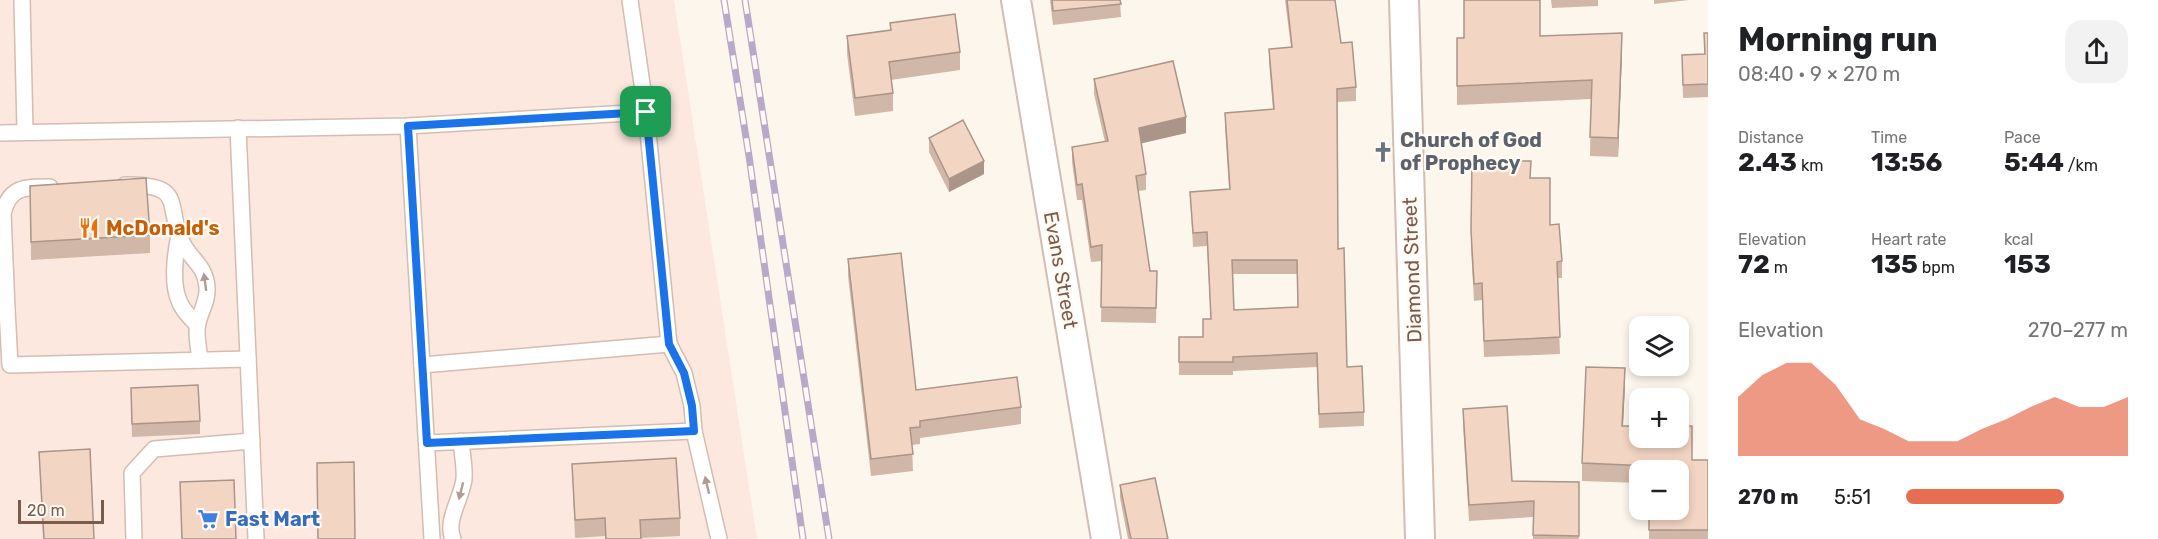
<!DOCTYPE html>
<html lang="en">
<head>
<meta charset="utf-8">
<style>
	:root { --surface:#fff; --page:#f2f2f2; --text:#202124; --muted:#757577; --accent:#e76f51 }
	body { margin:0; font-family:Rubik,sans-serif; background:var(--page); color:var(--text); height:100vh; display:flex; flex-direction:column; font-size:22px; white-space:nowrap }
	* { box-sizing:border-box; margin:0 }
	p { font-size:20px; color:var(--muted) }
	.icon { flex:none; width:33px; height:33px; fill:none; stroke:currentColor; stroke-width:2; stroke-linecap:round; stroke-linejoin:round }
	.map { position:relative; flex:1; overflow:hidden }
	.sheet { display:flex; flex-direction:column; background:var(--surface); width:450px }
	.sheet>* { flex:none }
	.buttons { position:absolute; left:1629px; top:316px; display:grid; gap:12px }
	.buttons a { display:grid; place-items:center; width:60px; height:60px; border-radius:12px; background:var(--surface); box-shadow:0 3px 9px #0003; font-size:30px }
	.scale { position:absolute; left:18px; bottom:15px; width:86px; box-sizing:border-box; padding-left:6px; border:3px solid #7a5c4d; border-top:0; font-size:16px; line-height:21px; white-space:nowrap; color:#7a5c4d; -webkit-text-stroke:4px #fffaf3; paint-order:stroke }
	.pin { position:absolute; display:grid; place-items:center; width:51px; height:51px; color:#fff; margin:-26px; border-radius:12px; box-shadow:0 3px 9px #0006 }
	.round { display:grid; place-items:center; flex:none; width:63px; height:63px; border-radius:18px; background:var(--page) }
	.headline { display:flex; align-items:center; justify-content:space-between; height:102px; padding:0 30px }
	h1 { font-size:33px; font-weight:700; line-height:45px }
	.metrics { display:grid; grid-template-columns:repeat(3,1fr); gap:9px; height:102px; padding:6px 30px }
	.metrics div { display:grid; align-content:center }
	.metrics b { font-size:26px; font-weight:700 }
	.metrics small { font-size:16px; font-weight:400 }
	.metrics p { font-size:16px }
	.chart { height:168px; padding:12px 30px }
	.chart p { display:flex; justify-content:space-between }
	.chart svg { width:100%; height:108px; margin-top:6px; fill:var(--accent); opacity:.7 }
	ul { padding:0 30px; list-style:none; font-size:20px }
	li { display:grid; grid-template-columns:96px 72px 1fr; align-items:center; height:45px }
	li i { height:15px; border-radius:8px; background:var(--accent) }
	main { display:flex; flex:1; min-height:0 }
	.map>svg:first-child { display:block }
</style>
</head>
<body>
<main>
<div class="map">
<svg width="1708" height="539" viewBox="0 0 1708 539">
	<rect width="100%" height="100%" fill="#fdf6ec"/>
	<path fill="#fde8e0" d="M0 0H674L757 539H0Z"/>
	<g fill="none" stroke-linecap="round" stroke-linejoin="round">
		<g stroke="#d1beb0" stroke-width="18">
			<g id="service">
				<path d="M22 0 25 131"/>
				<path d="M646 112 669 344"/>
				<path d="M408 126 432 539"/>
				<path d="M238 128 256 539"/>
				<path d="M0 133 408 126 646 112 630 0"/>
				<path d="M125 185C188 184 164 206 183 244 192 261 205 265 207 287 208 301 201 310 198 323 195 334 199 348 200 360"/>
				<path d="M179 236C175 253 172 282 178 298 181 309 190 317 197 325"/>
				<path d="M7 309 3 214C9 186 26 187 50 187"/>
				<path d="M0 310 7 309 10 365 248 359"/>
				<path d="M422 365 669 344 684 373 692 406 694 431 719 539"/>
				<path d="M427 443 694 431"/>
				<path d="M134 539 132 473 154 449 252 441"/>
				<path d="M453 539C445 520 462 498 464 479 465 467 462 453 461 441"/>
			</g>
		</g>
		<g stroke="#d1beb0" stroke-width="32">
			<g id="minor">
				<path d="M1016 0 1106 539"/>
				<path d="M1404 0 1420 539"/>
			</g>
		</g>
		<use href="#service" stroke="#fff" stroke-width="15"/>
		<use href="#minor" stroke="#fff" stroke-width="28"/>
		<g stroke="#b9a8c9" stroke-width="7">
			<g id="rail">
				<path d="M724 0 749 156 803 539"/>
				<path d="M745 0 829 539"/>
			</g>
		</g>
		<use href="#rail" stroke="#fffaf3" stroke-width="4.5" stroke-dasharray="14" stroke-linecap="butt"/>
	</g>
	<g fill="#d1b7a8" fill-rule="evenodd">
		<path d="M1050 0H1120L1121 17 1053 25Z"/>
		<path d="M1285 0H1335L1341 43 1356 87V101L1337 102 1338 249 1347 367 1364 412V426L1319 428 1317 367 1233 371V375H1179V337H1203L1211 319 1207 246 1193 247 1190 192 1229 189 1225 127V113L1273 110 1269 62V49L1291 47ZM1233 274H1297L1298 307 1234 310Z"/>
		<path d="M1551 0H1598V6L1552 8Z"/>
		<path d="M1654 0H1689L1654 4Z"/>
		<path d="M890 23 960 52V70L891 80 893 93V111L855 116 847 54V36L890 31Z"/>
		<path d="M1708 33V97L1683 98 1682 67 1704 54Z"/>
		<path d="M1540 36 1622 53 1618 157 1590 156 1591 99 1457 105V38Z"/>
		<path d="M1094 79 1186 133 1141 143 1146 174V190L1138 191 1150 271H1157L1156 323 1101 322 1102 261 1091 262 1082 200H1077L1072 162V147L1105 142 1094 94Z"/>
		<path d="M929 138 984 174 949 192 929 152Z"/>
		<path d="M1472 160 1531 178 1550 225 1562 261V278H1557L1560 354 1484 357 1482 300 1474 301 1471 247Z"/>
		<path d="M30 186 150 235V253L31 260Z"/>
		<path d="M848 259 916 390 1021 407V424L920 438V444L912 445 913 471 871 476 848 276Z"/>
		<path d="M1625 386 1623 426 1692 460H1708V539H1649V510L1678 471H1640V483L1582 481V463Z"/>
		<path d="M131 401 200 421V434L132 437Z"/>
		<path d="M1463 409 1512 481 1579 482V539H1533V517L1469 521 1463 425Z"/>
		<path d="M39 452 94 539H43Z"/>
		<path d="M572 464 680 518V536L641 538V539H605V536L575 538Z"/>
		<path d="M1120 485 1168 539H1128L1120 498Z"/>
	</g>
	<g fill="#aa9588">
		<path d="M1622 33V53L1618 157V138Z"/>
		<path d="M1186 117V133L1139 144V128Z"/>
		<path d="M984 161V174L949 192V179Z"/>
		<path d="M1625 368V386L1622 444V426Z"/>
	</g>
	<g fill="#f3d5c3" stroke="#aa9588" stroke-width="1.5" fill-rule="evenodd">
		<path d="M1052 0H1120L1121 4 1053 11Z"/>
		<path d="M1287 0H1335L1341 43 1352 42 1356 87 1337 89 1338 249 1344 248 1347 367 1362 366 1364 412 1319 414 1317 353 1233 357V362H1179V337H1203V319H1211L1207 232 1193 233 1190 192 1230 189 1225 113 1274 109 1269 49 1292 47ZM1232 260H1297L1298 307 1234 310Z"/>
		<path d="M1464 0H1540V36L1622 33 1618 138 1590 137 1592 80 1457 86V38H1464Z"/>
		<path d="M955 14 960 52 889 62 893 93 855 98 847 36 891 30 890 23Z"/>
		<path d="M1704 33H1708V84L1683 85 1682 55 1705 54Z"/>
		<path d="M1173 61 1186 117 1139 128 1146 174 1136 176 1150 271H1157L1156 308 1101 307 1102 245 1091 247 1082 184 1077 185 1072 147 1108 141 1094 79Z"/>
		<path d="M963 120 984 161 949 179 929 138Z"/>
		<path d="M1472 160 1531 161 1530 178H1550V225L1559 224 1562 261 1557 262 1560 337 1484 341 1482 283 1474 284 1471 231Z"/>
		<path d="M146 178 150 235 31 242 30 186Z"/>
		<path d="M901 253 916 390 1017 377 1021 407 920 421V427L910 428 913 454 871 459 848 259Z"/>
		<path d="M1586 367 1625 368 1622 426H1640V438H1678V426H1692V460H1708V530H1649V510H1678V471H1649V466L1582 463Z"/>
		<path d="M198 385 200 421 132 424 131 388Z"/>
		<path d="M1507 406 1512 481 1579 482V536L1533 535 1534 501 1469 505 1463 409Z"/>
		<path d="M90 449 94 539H44L39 452Z"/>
		<path d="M676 458 680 518 640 520 641 539H606L605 518 575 520 572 464Z"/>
		<path d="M354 462 355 539H318L317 463Z"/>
		<path d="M1155 478 1168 539H1131L1120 485Z"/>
		<path d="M234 480 236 539H182L180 482Z"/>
	</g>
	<defs><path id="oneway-solid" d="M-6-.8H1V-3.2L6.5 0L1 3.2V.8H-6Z" transform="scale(1.5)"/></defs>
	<g fill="#af9d94">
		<use href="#oneway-solid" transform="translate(205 282) rotate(-98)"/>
		<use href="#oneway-solid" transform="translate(707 485) rotate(-103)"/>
		<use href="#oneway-solid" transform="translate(461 491) rotate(104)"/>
	</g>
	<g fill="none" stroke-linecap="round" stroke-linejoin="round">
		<g stroke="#fff" stroke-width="12">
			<path id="route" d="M646 112 669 344 684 373 692 406 694 431 427 443 408 126Z"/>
		</g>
		<use href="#route" stroke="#1a73e8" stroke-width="8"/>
	</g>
	<defs>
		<g id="church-bare" transform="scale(1.62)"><path d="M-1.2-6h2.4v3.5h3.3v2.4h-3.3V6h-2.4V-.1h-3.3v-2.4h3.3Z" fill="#6b7280" stroke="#fffaf3" stroke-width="2.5" paint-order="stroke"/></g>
		<g id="restaurant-bare" transform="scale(1.62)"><path d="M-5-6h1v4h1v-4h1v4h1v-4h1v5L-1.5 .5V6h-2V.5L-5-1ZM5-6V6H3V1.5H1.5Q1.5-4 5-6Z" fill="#e8710a" stroke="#fffaf3" stroke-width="2.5" paint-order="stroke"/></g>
		<g id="supermarket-bare" transform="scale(1.62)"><path d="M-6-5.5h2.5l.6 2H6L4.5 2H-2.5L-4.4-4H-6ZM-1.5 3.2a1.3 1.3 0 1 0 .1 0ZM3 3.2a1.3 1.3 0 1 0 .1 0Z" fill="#3f7fe0" stroke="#fffaf3" stroke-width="2.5" paint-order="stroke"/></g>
	</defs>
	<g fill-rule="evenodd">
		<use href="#church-bare" x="1383" y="152"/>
		<use href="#restaurant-bare" x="89" y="228"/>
		<use href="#supermarket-bare" x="208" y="519"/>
	</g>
	<g text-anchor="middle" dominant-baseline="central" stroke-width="4.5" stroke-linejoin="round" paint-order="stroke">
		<g font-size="20" font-weight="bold" fill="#5b616d" stroke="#fffaf3" text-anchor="start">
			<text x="1400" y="140">Church of God<tspan x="1400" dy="23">of Prophecy</tspan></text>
		</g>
		<g font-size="20" font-weight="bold" fill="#c56008" stroke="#fffaf3" text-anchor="start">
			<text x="106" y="228">McDonald's</text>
		</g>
		<g font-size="20" fill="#7a5c4d" stroke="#fffaf3">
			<text transform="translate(1061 270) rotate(80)">Evans Street</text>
			<text transform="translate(1412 270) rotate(-92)">Diamond Street</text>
		</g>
		<g font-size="20" font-weight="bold" fill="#366cbe" stroke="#fffaf3" text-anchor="start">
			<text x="225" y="519">Fast Mart</text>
		</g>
	</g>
</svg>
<div class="buttons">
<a><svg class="icon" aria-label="layers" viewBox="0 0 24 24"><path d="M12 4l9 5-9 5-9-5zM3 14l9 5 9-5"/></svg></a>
<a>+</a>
<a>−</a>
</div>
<div class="scale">20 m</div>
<div class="pin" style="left:646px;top:112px;background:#1e9e55"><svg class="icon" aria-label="arrive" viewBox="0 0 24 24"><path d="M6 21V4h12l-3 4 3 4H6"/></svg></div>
</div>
<section class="sheet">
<div class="headline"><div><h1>Morning run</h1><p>08:40 · 9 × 270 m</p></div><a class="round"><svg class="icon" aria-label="share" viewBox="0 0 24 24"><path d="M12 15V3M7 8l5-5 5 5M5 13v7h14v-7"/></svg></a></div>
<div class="metrics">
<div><p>Distance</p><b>2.43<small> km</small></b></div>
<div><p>Time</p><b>13:56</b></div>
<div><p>Pace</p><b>5:44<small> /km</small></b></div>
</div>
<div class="metrics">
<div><p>Elevation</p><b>72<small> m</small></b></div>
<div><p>Heart rate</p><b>135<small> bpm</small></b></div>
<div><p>kcal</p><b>153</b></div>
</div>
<div class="chart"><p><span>Elevation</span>270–277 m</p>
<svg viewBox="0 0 160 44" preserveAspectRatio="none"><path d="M0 44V20L10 11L20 6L30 6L40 15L50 29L60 33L70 38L80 38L90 38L100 33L110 29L120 24L130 20L140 24L150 24L160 20V44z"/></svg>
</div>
<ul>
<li><b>270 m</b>5:51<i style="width:71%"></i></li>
</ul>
</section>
</main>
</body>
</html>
